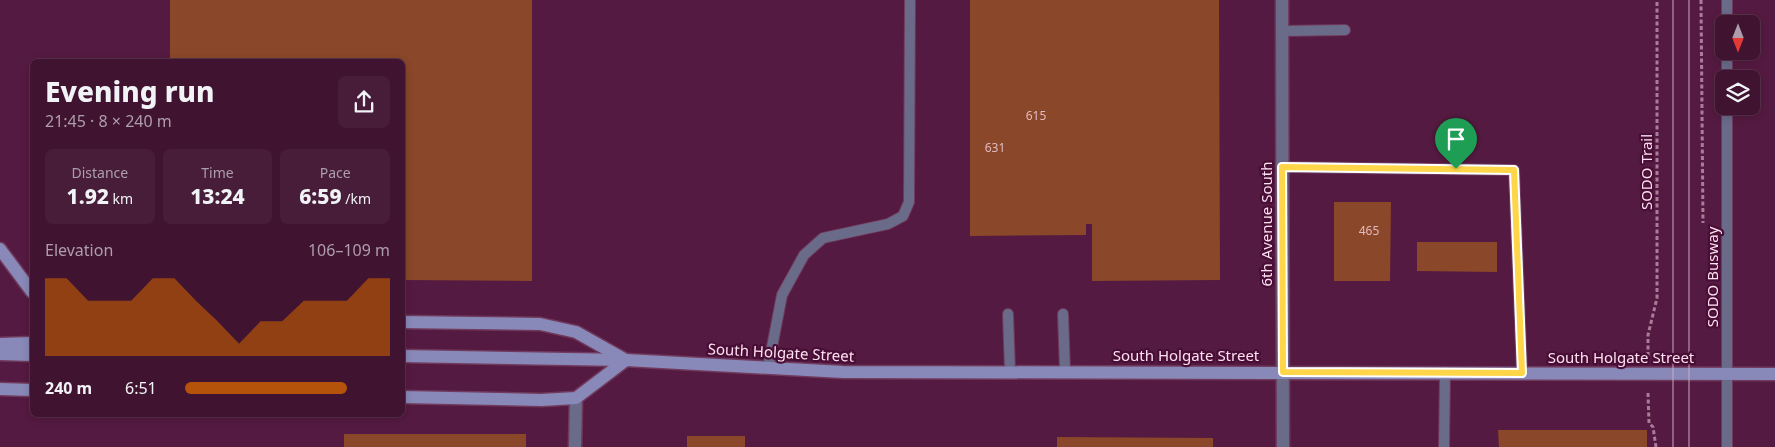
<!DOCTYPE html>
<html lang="en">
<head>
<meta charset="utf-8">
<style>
	:root { --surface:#401431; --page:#471d39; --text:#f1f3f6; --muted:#ae9eab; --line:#59334d; --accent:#b45309 }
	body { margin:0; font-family:"Noto Sans",sans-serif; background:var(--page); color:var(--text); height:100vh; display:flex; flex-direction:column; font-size:19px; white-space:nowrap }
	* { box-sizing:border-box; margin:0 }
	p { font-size:16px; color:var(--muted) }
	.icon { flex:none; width:28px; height:28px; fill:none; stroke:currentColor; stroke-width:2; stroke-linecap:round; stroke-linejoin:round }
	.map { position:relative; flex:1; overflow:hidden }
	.drawer { position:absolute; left:30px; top:59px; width:375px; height:358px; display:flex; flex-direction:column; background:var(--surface); border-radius:8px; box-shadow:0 2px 8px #0003,0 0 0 1px var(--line) }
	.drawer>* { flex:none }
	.needle { width:32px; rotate:180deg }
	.tools { position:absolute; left:1715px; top:15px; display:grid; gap:10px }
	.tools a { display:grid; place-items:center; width:45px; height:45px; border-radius:8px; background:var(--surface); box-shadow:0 2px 8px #0003,0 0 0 1px var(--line); font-size:25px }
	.pin { position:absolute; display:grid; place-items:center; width:42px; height:42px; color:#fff; margin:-51px -21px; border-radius:50% 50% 50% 0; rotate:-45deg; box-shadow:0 0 5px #0007 }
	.pin .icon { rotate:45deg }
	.round { display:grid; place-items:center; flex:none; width:52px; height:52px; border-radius:8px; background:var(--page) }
	.head { display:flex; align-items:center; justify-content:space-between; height:85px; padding:0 15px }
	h1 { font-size:28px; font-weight:800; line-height:38px }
	.stats { display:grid; grid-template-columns:repeat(3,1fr); gap:8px; height:85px; padding:5px 15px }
	.stats div { display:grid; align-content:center; border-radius:8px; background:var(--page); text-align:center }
	.stats b { font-size:21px; font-weight:800 }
	.stats small { font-size:14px; font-weight:400 }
	.stats p { font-size:14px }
	.chart { height:140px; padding:10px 15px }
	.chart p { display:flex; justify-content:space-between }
	.chart svg { width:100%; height:90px; margin-top:5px; fill:var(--accent); opacity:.7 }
	ul { padding:0 15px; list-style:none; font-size:16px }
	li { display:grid; grid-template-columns:80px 60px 1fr; align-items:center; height:38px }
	li i { height:12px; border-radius:6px; background:var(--accent) }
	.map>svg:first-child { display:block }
</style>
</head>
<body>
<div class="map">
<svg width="1775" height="447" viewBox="0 0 1775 447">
	<rect width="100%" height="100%" fill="#551a41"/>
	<g fill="#8a4729">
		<path d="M170 0H532V281L402 280V61H170Z"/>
		<path d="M970 0H1219L1220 280 1092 281V224H1086V235L970 236Z"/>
		<path d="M1334 202H1391L1390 281H1334Z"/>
		<path d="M1417 242H1497V272L1417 271Z"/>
		<path d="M1498 430H1647V447H1499Z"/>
		<rect x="344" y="434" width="182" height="13"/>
		<rect x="687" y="436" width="58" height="11"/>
		<path d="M1057 437 1213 438V447H1057Z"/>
	</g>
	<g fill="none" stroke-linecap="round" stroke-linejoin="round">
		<g stroke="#703a5d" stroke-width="12">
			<g id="service">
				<path d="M1727 0V24"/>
				<path d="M1282 31 1345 30"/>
				<path d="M1727 51V79"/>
				<path d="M1282 167 1514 170 1522 373"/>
				<path d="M1008 314 1010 371"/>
				<path d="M1063 314 1065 371"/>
				<path d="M768 368 782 295 804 255 823 238 888 224 903 216 909 202 910 0"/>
				<path d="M1444 447 1445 372"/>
				<path d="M1727 447V106"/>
			</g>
		</g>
		<g stroke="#703a5d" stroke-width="15">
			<path id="minor" d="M575 447 576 398"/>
		</g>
		<g stroke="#703a5d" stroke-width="15">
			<path id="tertiary" d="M1282 0 1283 447"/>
		</g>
		<g stroke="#703a5d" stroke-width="15">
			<g id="secondary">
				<path d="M0 249 32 292"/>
				<path d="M402 322 540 324 576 332 624 359"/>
				<path d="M0 344 32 343"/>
				<path d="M0 354 32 355"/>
				<path d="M402 356 626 360 843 372 1775 374"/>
				<path d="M0 389 32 390"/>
				<path d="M402 397 542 400 576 398 626 360"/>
			</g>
		</g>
		<g stroke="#a97c98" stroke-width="3" stroke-dasharray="4 2.5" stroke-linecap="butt">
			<path d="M1701 0 1703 223"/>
			<path d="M1648 356V335L1657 298V0"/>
			<path d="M1648 393 1649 423 1653 427 1656 447"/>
		</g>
		<use href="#service" stroke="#6a6b89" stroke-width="10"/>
		<use href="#minor" stroke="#6a6b89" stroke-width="12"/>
		<use href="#tertiary" stroke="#6a6b89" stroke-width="12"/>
		<use href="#secondary" stroke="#8989b9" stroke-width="12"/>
		<g stroke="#cea8bf" stroke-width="1">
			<path d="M1673 447V0"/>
			<path d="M1689 447V0"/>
		</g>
	</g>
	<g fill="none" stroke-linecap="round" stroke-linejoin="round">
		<g stroke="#fff" stroke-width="10">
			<path id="route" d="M1282 167 1514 170 1522 373 1283 372Z"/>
		</g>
		<use href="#route" stroke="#ffd54a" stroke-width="6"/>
	</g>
	<g text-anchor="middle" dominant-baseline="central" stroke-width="4.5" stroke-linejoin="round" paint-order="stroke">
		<g font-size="12" fill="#e1babe">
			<text x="1036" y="115">615</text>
			<text x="995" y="147">631</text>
			<text x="1369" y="230">465</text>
		</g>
		<g font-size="15" fill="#fee0f0" stroke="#490e36">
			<text transform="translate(1646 172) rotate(-90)">SODO Trail</text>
			<text transform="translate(1266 224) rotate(-90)">6th Avenue South</text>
			<text transform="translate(1712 277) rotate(-90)">SODO Busway</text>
			<text transform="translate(781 352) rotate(3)">South Holgate Street</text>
			<text x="1186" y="355">South Holgate Street</text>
			<text x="1621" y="357">South Holgate Street</text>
		</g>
	</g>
</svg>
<div class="tools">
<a><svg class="needle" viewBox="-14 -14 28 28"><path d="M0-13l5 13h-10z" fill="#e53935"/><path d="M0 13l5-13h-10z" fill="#ae9eab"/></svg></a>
<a><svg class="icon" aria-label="layers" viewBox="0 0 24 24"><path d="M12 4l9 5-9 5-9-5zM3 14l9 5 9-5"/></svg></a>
</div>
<div class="pin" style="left:1456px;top:169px;background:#1e9e55"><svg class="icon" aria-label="arrive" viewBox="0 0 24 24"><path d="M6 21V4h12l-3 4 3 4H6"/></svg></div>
<section class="drawer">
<div class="head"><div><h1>Evening run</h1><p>21:45 · 8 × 240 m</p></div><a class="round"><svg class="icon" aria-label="share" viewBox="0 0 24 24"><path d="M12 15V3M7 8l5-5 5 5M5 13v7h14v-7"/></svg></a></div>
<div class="stats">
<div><p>Distance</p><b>1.92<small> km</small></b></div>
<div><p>Time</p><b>13:24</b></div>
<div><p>Pace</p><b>6:59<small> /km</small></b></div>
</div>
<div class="chart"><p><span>Elevation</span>106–109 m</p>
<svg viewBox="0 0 160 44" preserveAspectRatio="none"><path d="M0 44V6L10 6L20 17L30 17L40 17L50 6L60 6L70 17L80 27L90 38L100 27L110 27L120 17L130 17L140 17L150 6L160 6V44z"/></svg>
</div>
<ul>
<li><b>240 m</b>6:51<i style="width:79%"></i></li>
</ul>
</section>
</div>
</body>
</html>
